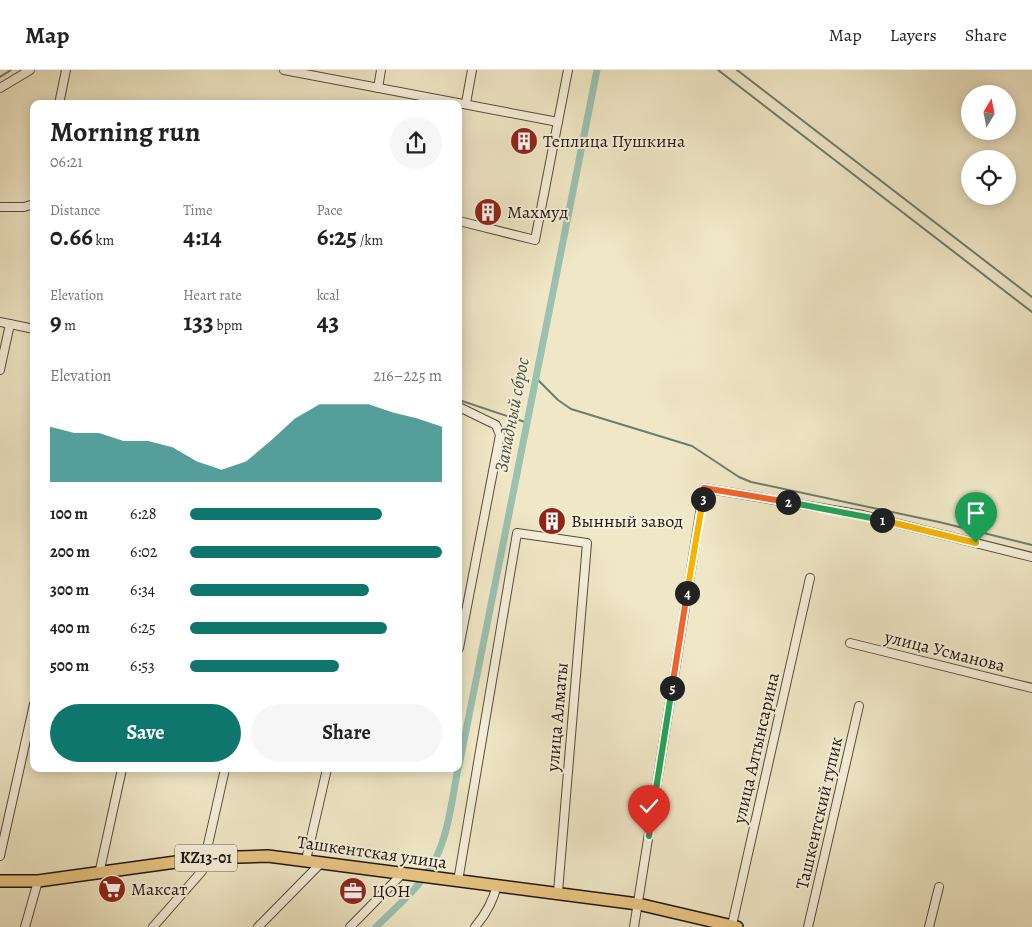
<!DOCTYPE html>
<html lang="en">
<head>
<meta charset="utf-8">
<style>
	:root { --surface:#fff; --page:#f6f6f6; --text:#222; --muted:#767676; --line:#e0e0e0; --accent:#0f766e }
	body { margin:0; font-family:Alegreya,serif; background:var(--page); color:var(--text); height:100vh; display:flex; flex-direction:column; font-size:19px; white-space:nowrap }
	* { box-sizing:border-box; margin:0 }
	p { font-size:16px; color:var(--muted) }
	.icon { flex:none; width:28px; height:28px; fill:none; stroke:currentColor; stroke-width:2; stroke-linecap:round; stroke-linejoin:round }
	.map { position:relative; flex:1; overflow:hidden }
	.drawer { position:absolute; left:30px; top:30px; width:432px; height:672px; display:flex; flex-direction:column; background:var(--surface); border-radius:10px; box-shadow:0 2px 12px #0003 }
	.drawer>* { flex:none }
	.needle { width:32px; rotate:10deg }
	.buttons { position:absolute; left:961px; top:15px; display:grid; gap:10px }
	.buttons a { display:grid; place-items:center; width:55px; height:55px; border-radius:50%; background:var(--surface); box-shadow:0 2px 12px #0003; font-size:25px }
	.pin { position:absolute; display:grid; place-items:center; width:42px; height:42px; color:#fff; margin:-51px -21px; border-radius:50% 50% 50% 0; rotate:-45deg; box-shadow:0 0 5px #0007 }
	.pin .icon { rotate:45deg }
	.km { position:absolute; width:25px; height:25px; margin:-12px; border-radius:50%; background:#222; color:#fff; font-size:14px; line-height:25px; text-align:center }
	.round { display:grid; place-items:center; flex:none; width:52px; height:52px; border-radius:26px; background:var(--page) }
	.head { display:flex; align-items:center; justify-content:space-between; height:85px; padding:0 20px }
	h1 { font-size:28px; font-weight:700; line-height:38px }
	.figures { display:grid; grid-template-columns:repeat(3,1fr); gap:8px; height:85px; padding:5px 20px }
	.figures div { display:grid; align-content:center }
	.figures b { font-size:25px; font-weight:700 }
	.figures small { font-size:14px; font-weight:400 }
	.figures p { font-size:14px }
	.chart { height:140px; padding:10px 20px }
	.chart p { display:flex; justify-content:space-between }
	.chart svg { width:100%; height:90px; margin-top:5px; fill:var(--accent); opacity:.7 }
	.button { display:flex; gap:10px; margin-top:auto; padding:10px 20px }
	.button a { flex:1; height:58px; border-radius:30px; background:var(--accent); color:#fff; font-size:20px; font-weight:700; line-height:58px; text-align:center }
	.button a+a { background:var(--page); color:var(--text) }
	ul { padding:0 20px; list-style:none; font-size:16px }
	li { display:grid; grid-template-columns:80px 60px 1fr; align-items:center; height:38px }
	li i { height:12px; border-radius:6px; background:var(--accent) }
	header { display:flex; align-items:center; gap:30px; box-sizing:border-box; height:70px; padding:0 25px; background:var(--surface); border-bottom:1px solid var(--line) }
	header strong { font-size:24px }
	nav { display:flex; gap:28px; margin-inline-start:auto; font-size:18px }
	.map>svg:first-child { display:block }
</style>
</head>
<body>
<header>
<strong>Map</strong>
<nav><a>Map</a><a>Layers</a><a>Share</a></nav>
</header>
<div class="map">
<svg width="1032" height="857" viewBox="0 0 1032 857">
	<rect width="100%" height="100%" fill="#f0e7c6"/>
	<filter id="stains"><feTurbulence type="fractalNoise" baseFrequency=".004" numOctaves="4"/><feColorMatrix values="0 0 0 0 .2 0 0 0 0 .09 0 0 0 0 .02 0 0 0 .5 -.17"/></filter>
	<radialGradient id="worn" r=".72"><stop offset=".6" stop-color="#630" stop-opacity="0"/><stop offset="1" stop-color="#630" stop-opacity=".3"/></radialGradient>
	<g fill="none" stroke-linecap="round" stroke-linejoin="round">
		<g stroke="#6a7e6f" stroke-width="2">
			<path d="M718 0 1032 242"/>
			<path d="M737 0 1032 227"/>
			<path d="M0 7 11 0"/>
			<path d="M537 309 558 330 571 339 692 376 739 407 751 412 939 452 1032 475"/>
			<path d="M459 330 528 353"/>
		</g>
		<g stroke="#9bc1b0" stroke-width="7">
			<path d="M459 696 597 0"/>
			<path d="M376 857C397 836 423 815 436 788 449 761 452 728 458 699"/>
		</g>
		<g stroke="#554c3c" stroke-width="10">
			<g id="minor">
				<path d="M284 0 558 52"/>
				<path d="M0 18 30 0"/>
				<path d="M378 18 381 0"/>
				<path d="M466 33 472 0"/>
				<path d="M59 34 66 0"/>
				<path d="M0 137H24L34 134"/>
				<path d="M459 151 535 170 568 0"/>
				<path d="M0 252 34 259"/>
				<path d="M0 300 10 254"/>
				<path d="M459 337 496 355 500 365 459 578"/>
				<path d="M850 573 1032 618"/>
				<path d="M0 786 34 634"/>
				<path d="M306 790 327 699"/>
				<path d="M99 804 122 699"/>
				<path d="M458 811 517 463 587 473 558 822"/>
				<path d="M732 855 810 508"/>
				<path d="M25 857 38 811"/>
				<path d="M153 857 202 801 225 699"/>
				<path d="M258 857 322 792"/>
				<path d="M350 857 403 803"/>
				<path d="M475 857C486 844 493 832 497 815"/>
				<path d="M634 857 704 418 863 445 1032 487"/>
				<path d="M808 857 859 636"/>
				<path d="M929 857 939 817"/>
			</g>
		</g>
		<g stroke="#21190e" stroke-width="14">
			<path id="primary" d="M0 811H38L205 788 268 786 638 834 737 857"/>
		</g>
		<use href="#minor" stroke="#f5efda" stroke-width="8"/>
		<use href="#primary" stroke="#e8c483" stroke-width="11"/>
	</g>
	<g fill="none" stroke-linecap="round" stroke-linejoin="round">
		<g stroke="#fff" stroke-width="10">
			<path id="split-1" d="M882 450 976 473"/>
		</g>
		<g stroke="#fff" stroke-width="10">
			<path id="split-2" d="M788 432 882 450"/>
		</g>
		<g stroke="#fff" stroke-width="10">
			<path id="split-3" d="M703 429 704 418 788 432"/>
		</g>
		<g stroke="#fff" stroke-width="10">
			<path id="split-4" d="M687 523 703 429"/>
		</g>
		<g stroke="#fff" stroke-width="10">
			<path id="split-5" d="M672 618 687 523"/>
		</g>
		<g stroke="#fff" stroke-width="10">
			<path id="split-6" d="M657 713 672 618"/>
		</g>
		<g stroke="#fff" stroke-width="10">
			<path id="split-7" d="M649 766 657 713"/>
		</g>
		<use href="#split-1" stroke="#f5b400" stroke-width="6"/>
		<use href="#split-2" stroke="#22a559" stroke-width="6"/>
		<use href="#split-3" stroke="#f0652b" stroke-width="6"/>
		<use href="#split-4" stroke="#f5b400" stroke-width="6"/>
		<use href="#split-5" stroke="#f0652b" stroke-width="6"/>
		<use href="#split-6" stroke="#22a559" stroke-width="6"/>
		<use href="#split-7" stroke="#22a559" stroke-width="6"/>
	</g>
	<defs>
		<g id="building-disc" transform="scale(1.4375)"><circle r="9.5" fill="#8f2418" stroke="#f5efda"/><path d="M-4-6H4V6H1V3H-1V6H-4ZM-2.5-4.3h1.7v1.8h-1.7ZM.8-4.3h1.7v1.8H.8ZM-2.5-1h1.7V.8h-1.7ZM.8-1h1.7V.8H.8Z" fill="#fff"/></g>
		<g id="supermarket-disc" transform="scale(1.4375)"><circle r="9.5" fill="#8f2418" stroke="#f5efda"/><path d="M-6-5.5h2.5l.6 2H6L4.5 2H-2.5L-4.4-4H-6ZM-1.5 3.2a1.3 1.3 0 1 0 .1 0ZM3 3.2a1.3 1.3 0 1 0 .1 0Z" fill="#fff"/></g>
		<g id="office-disc" transform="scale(1.4375)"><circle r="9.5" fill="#8f2418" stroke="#f5efda"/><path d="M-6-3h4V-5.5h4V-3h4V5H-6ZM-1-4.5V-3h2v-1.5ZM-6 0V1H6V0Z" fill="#fff"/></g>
	</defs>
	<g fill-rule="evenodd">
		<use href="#building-disc" x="524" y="71"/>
		<use href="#building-disc" x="488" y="142"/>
		<use href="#building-disc" x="552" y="451"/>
		<use href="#supermarket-disc" x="112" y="819"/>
		<use href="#office-disc" x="353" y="821"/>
	</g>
	<g text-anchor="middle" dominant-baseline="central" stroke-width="4" stroke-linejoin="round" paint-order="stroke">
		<rect fill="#f5efda" stroke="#61594b" stroke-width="1" x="175" y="774.5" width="62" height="27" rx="4"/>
		<g font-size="16" font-weight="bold" fill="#21190e">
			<text x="206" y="788">KZ13-01</text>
		</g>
		<g font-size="18" fill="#21190e" stroke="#f5efda" text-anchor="start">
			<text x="543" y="71">Теплица Пушкина</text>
			<text x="507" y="142">Махмуд</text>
			<text x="571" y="451">Вынный завод</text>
			<text x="131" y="819">Максат</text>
			<text x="372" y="821">ЦОН</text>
		</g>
		<g font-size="18" fill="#21190e" stroke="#f5efda">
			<text transform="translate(945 581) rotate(14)">улица Усманова</text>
			<text transform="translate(557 647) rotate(-85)">улица Алматы</text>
			<text transform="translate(756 678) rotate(-77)">улица Алтынсарина</text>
			<text transform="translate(819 743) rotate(-77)">Ташкентский тупик</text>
			<text transform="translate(372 782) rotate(8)">Ташкентская улица</text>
		</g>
		<g font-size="19" font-style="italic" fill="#4c5447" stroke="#f5efda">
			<text transform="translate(512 345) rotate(-79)">Западный сброс</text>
		</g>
	</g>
	<rect width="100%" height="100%" filter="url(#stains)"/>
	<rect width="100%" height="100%" fill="url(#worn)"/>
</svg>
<div class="buttons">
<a><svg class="needle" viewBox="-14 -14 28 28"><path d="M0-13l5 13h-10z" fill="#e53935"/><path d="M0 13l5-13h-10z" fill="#767676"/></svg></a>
<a><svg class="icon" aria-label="locate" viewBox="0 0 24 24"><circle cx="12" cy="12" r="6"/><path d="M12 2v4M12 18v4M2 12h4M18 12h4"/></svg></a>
</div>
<div class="pin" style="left:976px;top:473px;background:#1e9e55"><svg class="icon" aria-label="arrive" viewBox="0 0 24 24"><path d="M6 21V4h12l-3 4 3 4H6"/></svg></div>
<div class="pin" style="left:649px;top:766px;background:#d93025"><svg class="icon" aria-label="check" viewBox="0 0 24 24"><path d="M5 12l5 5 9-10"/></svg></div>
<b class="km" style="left:882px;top:450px">1</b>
<b class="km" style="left:788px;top:432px">2</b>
<b class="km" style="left:703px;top:429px">3</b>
<b class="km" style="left:687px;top:523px">4</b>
<b class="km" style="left:672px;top:618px">5</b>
<section class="drawer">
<div class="head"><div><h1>Morning run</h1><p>06:21</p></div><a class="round"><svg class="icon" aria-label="share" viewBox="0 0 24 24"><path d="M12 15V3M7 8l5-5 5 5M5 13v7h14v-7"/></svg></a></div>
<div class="figures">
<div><p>Distance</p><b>0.66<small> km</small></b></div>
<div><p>Time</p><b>4:14</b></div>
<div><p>Pace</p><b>6:25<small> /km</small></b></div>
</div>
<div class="figures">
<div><p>Elevation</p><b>9<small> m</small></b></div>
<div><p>Heart rate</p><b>133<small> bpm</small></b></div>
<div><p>kcal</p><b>43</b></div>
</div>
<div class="chart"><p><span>Elevation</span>216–225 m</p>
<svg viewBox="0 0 160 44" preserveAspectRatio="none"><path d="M0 44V17L10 20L20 20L30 24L40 24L50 27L60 34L70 38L80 34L90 24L100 13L110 6L120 6L130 6L140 10L150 13L160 17V44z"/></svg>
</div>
<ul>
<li><b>100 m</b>6:28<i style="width:76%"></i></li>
<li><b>200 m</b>6:02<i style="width:100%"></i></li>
<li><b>300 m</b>6:34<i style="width:71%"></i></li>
<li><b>400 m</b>6:25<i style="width:78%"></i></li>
<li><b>500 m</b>6:53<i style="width:59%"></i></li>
</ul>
<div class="button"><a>Save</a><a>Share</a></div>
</section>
</div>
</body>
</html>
